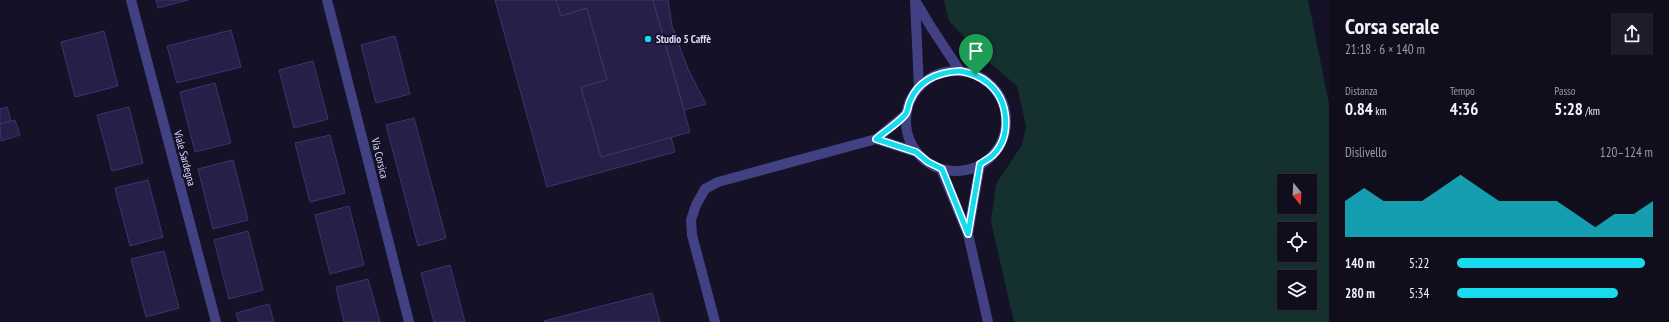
<!DOCTYPE html>
<html lang="it">
<head>
<meta charset="utf-8">
<style>
	:root { --surface:#100e1d; --page:#1e1c2a; --text:#f1f3f6; --muted:#9c9ca4; --line:#302e3b; --accent:#16dced }
	body { margin:0; font-family:"PT Sans Narrow",sans-serif; background:var(--page); color:var(--text); height:100vh; display:flex; flex-direction:column; font-size:15px; white-space:nowrap }
	* { box-sizing:border-box; margin:0 }
	p { font-size:13px; color:var(--muted) }
	.icon { flex:none; width:22px; height:22px; fill:none; stroke:currentColor; stroke-width:2; stroke-linecap:round; stroke-linejoin:round }
	.map { position:relative; flex:1; overflow:hidden }
	.details { display:flex; flex-direction:column; background:var(--surface); width:340px }
	.details>* { flex:none }
	.needle { width:26px; rotate:162deg }
	.buttons { position:absolute; left:1277px; top:174px; display:grid; gap:8px }
	.buttons a { display:grid; place-items:center; width:40px; height:40px; border-radius:0px; background:var(--surface); box-shadow:0 1px 3px #0004,0 0 0 1px var(--line); font-size:20px }
	.pin { position:absolute; display:grid; place-items:center; width:34px; height:34px; color:#fff; margin:-41px -17px; border-radius:50% 50% 50% 0; rotate:-45deg; box-shadow:0 0 4px #0007 }
	.pin .icon { rotate:45deg }
	.round { display:grid; place-items:center; flex:none; width:42px; height:42px; border-radius:0px; background:var(--page) }
	.head { display:flex; align-items:center; justify-content:space-between; height:68px; padding:0 16px }
	h1 { font-size:22px; font-weight:700; line-height:30px }
	.metrics { display:grid; grid-template-columns:repeat(3,1fr); gap:6px; height:68px; padding:4px 16px }
	.metrics div { display:grid; align-content:center }
	.metrics b { font-size:17px; font-weight:700 }
	.metrics small { font-size:11px; font-weight:400 }
	.metrics p { font-size:11px }
	.chart { height:112px; padding:8px 16px }
	.chart p { display:flex; justify-content:space-between }
	.chart svg { width:100%; height:72px; margin-top:4px; fill:var(--accent); opacity:.7 }
	ul { padding:0 16px; list-style:none; font-size:13px }
	li { display:grid; grid-template-columns:64px 48px 1fr; align-items:center; height:30px }
	li i { height:10px; border-radius:5px; background:var(--accent) }
	main { display:flex; flex:1; min-height:0 }
	.map>svg:first-child { display:block }
</style>
</head>
<body>
<main>
<div class="map">
<svg width="1329" height="322" viewBox="0 0 1329 322">
	<rect width="100%" height="100%" fill="#151227"/>
	<path fill="#15312f" fill-rule="evenodd" d="M944 0H1308L1329 104V322H1014L991 222 996 184 1022 145 1026 126 1017 86 984 58 949 21ZM1284 181H1310V207H1284ZM1284 229H1310V255H1284ZM1284 277H1310V303H1284Z"/>
	<g fill="#271f47" stroke="#3e3371">
		<path d="M156 0H188L158 8Z"/>
		<path d="M495 0H556L561 16 587 8 607 80 581 87 601 157 671 137 675 152 547 187Z"/>
		<path d="M556 0H653L690 132 601 157 581 87 607 80 587 8 561 16Z"/>
		<path d="M653 0H668L672 26 688 69 706 104 684 110Z"/>
		<path d="M231 30 241 67 177 83 167 46Z"/>
		<path d="M104 31 118 86 75 97 61 42Z"/>
		<path d="M395 36 410 94 376 103 361 45Z"/>
		<path d="M313 61 328 119 294 128 279 70Z"/>
		<path d="M215 83 231 143 195 152 180 92Z"/>
		<path d="M7 107 11 121 0 124V109Z"/>
		<path d="M129 107 143 163 112 171 97 115Z"/>
		<path d="M414 118 446 238 418 246 386 125Z"/>
		<path d="M15 120 20 135 1 141 0 124Z"/>
		<path d="M330 135 345 193 310 202 295 143Z"/>
		<path d="M233 160 248 220 213 229 198 169Z"/>
		<path d="M148 180 163 237 130 246 115 188Z"/>
		<path d="M349 206 364 265 330 274 315 215Z"/>
		<path d="M248 231 263 290 229 299 214 240Z"/>
		<path d="M164 251 179 308 146 317 131 259Z"/>
		<path d="M450 265 465 322H434L421 273Z"/>
		<path d="M368 279 380 322H344L336 287Z"/>
		<path d="M652 293 660 322H544V321Z"/>
		<path d="M269 304 274 322H239L236 313Z"/>
	</g>
	<g fill="none" stroke-linecap="round" stroke-linejoin="round">
		<g stroke="#424183" stroke-width="10">
			<path d="M131 0 216 322"/>
			<path d="M327 0 409 322"/>
			<path d="M906 114 876 139 916 152"/>
			<path d="M715 322 692 235 691 220 696 205 705 189 718 182 876 139"/>
		</g>
		<g stroke="#424183" stroke-width="10">
			<path d="M915 0 919 87"/>
			<path d="M916 2 931 27 960 71"/>
			<circle cx="956" cy="121" r="50"/>
			<path d="M941 169 968 234 988 322"/>
			<path d="M968 234 980 165"/>
		</g>
	</g>
	<g fill="none" stroke-linecap="round" stroke-linejoin="round">
		<g stroke="#fff" stroke-width="8">
			<path id="route" d="M960 71C971 73 980 76 988 83 1009 100 1012 136 993 155 989 159 984 161 980 164L968 234 942 169 928 162 916 152 876 139C885 131 897 124 905 115 908 112 908 105 910 101 919 79 940 72 960 71Z"/>
		</g>
		<use href="#route" stroke="#16dced" stroke-width="5"/>
	</g>
	<circle fill="#16dced" stroke="#151227" stroke-width="1.5" cx="648" cy="39" r="4"/>
	<g text-anchor="middle" dominant-baseline="central" stroke-width="4" stroke-linejoin="round" paint-order="stroke">
		<g font-size="11" font-weight="bold" fill="#dedbfc" stroke="#151227" text-anchor="start">
			<text x="656" y="39">Studio 5 Caffè</text>
		</g>
		<g font-size="11" fill="#dedbfc" stroke="#151227">
			<text transform="translate(185 158) rotate(75)">Viale Sardegna</text>
			<text transform="translate(380 158) rotate(76)">Via Corsica</text>
		</g>
	</g>
</svg>
<div class="buttons">
<a><svg class="needle" viewBox="-14 -14 28 28"><path d="M0-13l5 13h-10z" fill="#e53935"/><path d="M0 13l5-13h-10z" fill="#9c9ca4"/></svg></a>
<a><svg class="icon" aria-label="locate" viewBox="0 0 24 24"><circle cx="12" cy="12" r="6"/><path d="M12 2v4M12 18v4M2 12h4M18 12h4"/></svg></a>
<a><svg class="icon" aria-label="layers" viewBox="0 0 24 24"><path d="M12 4l9 5-9 5-9-5zM3 14l9 5 9-5"/></svg></a>
</div>
<div class="pin" style="left:976px;top:75px;background:#1e9e55"><svg class="icon" aria-label="arrive" viewBox="0 0 24 24"><path d="M6 21V4h12l-3 4 3 4H6"/></svg></div>
</div>
<section class="details">
<div class="head"><div><h1>Corsa serale</h1><p>21:18 · 6 × 140 m</p></div><a class="round"><svg class="icon" aria-label="share" viewBox="0 0 24 24"><path d="M12 15V3M7 8l5-5 5 5M5 13v7h14v-7"/></svg></a></div>
<div class="metrics">
<div><p>Distanza</p><b>0.84<small> km</small></b></div>
<div><p>Tempo</p><b>4:36</b></div>
<div><p>Passo</p><b>5:28<small> /km</small></b></div>
</div>
<div class="chart"><p><span>Dislivello</span>120–124 m</p>
<svg viewBox="0 0 160 44" preserveAspectRatio="none"><path d="M0 44V22L10 14L20 22L30 22L40 22L50 14L60 6L70 14L80 22L90 22L100 22L110 22L120 30L130 38L140 30L150 30L160 22V44z"/></svg>
</div>
<ul>
<li><b>140 m</b>5:22<i style="width:96%"></i></li>
<li><b>280 m</b>5:34<i style="width:82%"></i></li>
</ul>
</section>
</main>
</body>
</html>
